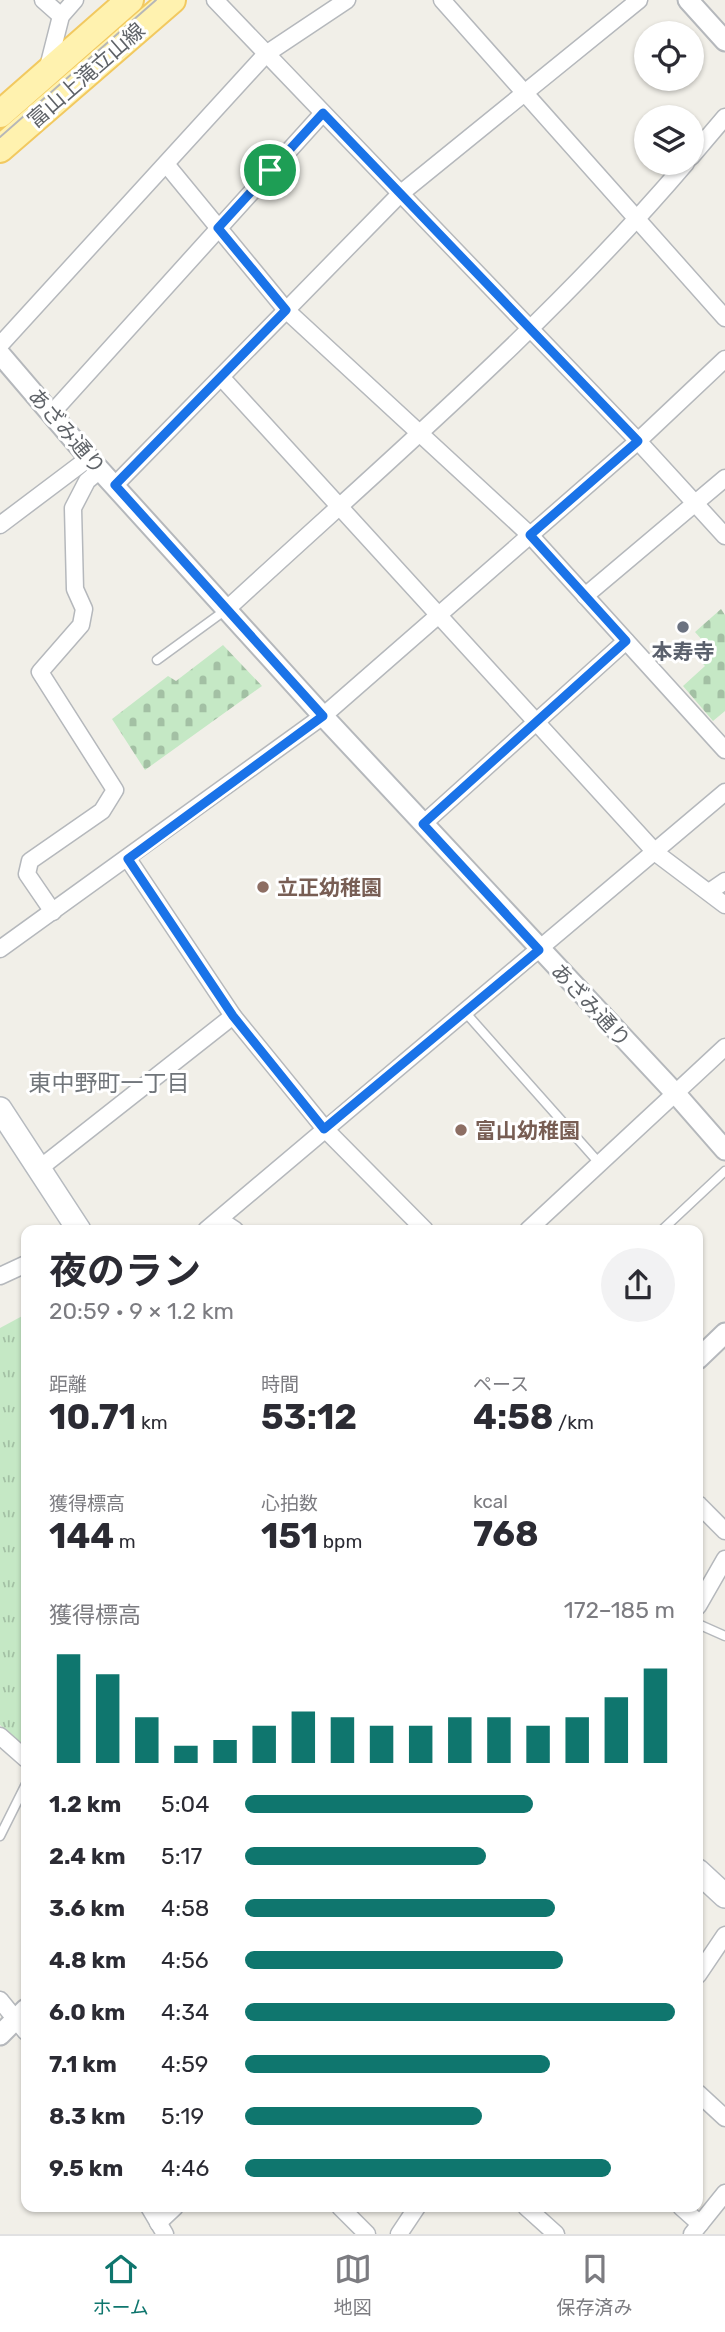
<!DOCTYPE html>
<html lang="ja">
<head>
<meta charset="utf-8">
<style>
	:root { --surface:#fff; --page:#f2f2f3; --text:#2b2b33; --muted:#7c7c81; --line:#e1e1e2; --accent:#0f766e }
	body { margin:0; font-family:Rubik,"Noto Sans JP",sans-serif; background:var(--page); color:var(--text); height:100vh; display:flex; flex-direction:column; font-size:26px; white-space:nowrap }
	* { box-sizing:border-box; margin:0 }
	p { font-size:23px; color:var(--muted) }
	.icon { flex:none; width:38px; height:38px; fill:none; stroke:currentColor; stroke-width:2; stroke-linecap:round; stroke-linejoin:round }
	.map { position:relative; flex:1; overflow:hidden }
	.panel { position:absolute; left:21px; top:1225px; width:682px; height:987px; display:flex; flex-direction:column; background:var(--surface); border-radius:14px; box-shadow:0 2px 5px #0004 }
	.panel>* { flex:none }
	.controls { position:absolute; left:634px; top:21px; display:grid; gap:14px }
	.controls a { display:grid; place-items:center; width:70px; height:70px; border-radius:50%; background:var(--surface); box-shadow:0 2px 5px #0004; font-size:35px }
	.pin { position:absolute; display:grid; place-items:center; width:60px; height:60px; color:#fff; margin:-30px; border:4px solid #fff; border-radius:50%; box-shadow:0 2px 7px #0007 }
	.round { display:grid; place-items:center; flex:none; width:74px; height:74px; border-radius:37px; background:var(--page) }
	.summary { display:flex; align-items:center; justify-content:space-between; height:119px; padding:0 28px }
	h1 { font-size:38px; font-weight:700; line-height:52px }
	.figures { display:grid; grid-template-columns:repeat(3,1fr); gap:10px; height:119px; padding:7px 28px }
	.figures div { display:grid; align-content:center }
	.figures b { font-size:35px; font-weight:700 }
	.figures small { font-size:19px; font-weight:400 }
	.figures p { font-size:19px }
	.chart { height:196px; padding:14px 28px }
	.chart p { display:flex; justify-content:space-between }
	.chart svg { width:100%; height:126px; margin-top:7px; stroke:var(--accent); stroke-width:6 }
	ul { padding:0 28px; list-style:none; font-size:23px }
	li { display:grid; grid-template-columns:112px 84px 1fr; align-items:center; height:52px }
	li i { height:18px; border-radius:9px; background:var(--accent) }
	.dock { display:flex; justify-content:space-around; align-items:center; height:98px; border-top:2px solid var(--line); background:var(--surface); font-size:19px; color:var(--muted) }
	.dock a { display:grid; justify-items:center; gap:4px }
	.dock .selected { color:var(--accent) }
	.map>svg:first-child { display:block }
</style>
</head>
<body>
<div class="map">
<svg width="725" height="2234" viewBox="0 0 725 2234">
	<defs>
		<pattern id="grass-tufts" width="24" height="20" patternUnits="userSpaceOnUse" patternTransform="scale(1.75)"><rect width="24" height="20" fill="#c5e8c5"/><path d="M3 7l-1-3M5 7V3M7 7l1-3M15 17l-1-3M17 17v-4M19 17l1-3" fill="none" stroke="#a3c0a4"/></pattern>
		<pattern id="cemetery-stones" width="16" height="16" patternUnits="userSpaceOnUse" patternTransform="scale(1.75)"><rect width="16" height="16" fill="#c5e8c5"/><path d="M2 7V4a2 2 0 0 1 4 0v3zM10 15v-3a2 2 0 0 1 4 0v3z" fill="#a3c0a4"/></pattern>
	</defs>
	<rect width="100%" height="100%" fill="#f1efe8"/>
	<path fill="url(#grass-tufts)" d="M26 1314V1749L0 1725V1328Z"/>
	<g fill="url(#cemetery-stones)">
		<path d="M721 609 725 615V711L713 721 683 686 705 666 692 652 703 641 695 632Z"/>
		<path d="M223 645 262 686 145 770 112 719 168 676 176 681Z"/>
	</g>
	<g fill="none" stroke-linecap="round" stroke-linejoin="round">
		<g stroke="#b5b8bc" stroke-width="11">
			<g id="service">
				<path d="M157 660 227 609"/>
				<path d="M465 1012 600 1164"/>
				<path d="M662 1230 725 1171"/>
				<path d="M698 1624 725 1636"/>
				<path d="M0 1836 26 1784"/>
			</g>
		</g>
		<g stroke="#b5b8bc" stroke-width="19">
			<g id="minor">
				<path d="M43 0 61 16"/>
				<path d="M215 0 638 441 725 536"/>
				<path d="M442 0 725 318"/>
				<path d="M47 71 61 16 75 0"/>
				<path d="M691 157 725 117"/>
				<path d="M166 164 286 310 530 535 725 750"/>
				<path d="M0 345 266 54 347 0"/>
				<path d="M221 377 656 853 725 905"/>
				<path d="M51 414 323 113"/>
				<path d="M115 485 400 194 639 0"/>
				<path d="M0 525 89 458"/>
				<path d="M585 596 725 478"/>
				<path d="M227 609C384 464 547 326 686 163"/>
				<path d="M423 824 626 641"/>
				<path d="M128 859 233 1016 325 1129 425 1230"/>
				<path d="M709 892 725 881"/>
				<path d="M53 912 27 874 30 861 102 811 115 790 40 672 81 625 84 609 75 589 73 508 87 481 100 470"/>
				<path d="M0 949 323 716 638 441 725 359"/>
				<path d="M40 1168 233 1016"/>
				<path d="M220 1220 235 1230"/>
				<path d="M206 1230 725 792"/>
				<path d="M528 1230 725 1047"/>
				<path d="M0 1276 26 1264"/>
				<path d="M698 1504 725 1531"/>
				<path d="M698 1606 725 1559"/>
				<path d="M0 1736 26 1759"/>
				<path d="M698 1975 725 1935"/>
				<path d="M0 2000 26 2032"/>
				<path d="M698 2093 725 2118"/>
				<path d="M149 2207 165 2234"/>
				<path d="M340 2207 367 2234"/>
				<path d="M526 2207 556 2234"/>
				<path d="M681 2207 700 2224"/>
				<path d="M158 2223 175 2207"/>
				<path d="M399 2234 417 2207"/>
				<path d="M692 2234 725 2193"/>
			</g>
		</g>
		<g stroke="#b5b8bc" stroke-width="23">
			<g id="tertiary">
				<path d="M688 0 725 41"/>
				<path d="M0 354 89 458 323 716 676 1094 725 1150"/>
				<path d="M698 1359 725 1333"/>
				<path d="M0 2035 26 2009"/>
			</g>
		</g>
		<g stroke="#b6babf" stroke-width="26">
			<g id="secondary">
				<path d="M0 1109 79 1230"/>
				<path d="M698 1871 725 1896"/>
			</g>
		</g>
		<g stroke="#f2c960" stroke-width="30">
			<g id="primary">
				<path d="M0 114 130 0"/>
				<path d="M0 149 172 0"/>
			</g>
		</g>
		<use href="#service" stroke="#fff" stroke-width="8"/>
		<use href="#minor" stroke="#fff" stroke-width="16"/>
		<use href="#tertiary" stroke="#fff" stroke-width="19"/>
		<use href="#secondary" stroke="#fff" stroke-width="23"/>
		<use href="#primary" stroke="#fff2af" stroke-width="26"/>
		<path stroke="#b6b7b8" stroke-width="2" d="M0 137 156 0"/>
	</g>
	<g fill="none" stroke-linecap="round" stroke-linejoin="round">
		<g stroke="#fff" stroke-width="14">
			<path id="route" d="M323 113 638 441 530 535 626 641 423 824 539 950 324 1129 233 1016 128 859 323 716 115 485 286 310 218 228Z"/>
		</g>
		<use href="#route" stroke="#1a73e8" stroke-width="9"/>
	</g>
	<circle fill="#6b7280" stroke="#fff" stroke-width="2.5" cx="683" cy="627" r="7"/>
	<g fill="#8d6e63" stroke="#fff" stroke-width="2.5">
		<circle cx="263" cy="887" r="7"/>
		<circle cx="461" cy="1130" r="7"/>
	</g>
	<g text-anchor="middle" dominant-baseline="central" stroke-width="6" stroke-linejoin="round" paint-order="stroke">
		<g font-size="21" fill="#5f6368" stroke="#fff">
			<text transform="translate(86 75) rotate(-41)">富山上滝立山線</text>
			<text transform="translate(67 431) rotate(49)">あざみ通り</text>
			<text transform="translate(591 1005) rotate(47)">あざみ通り</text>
		</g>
		<g font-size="21" font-weight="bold" fill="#5b616d" stroke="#fff">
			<text x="683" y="651">本寿寺</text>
		</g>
		<g font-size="21" font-weight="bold" fill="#785e54" stroke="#fff" text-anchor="start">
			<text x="277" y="887">立正幼稚園</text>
			<text x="475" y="1130">富山幼稚園</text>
		</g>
		<g font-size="23" fill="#70757a" stroke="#fff">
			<text x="109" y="1083">東中野町一丁目</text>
		</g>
	</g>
</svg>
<div class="controls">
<a><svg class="icon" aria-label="locate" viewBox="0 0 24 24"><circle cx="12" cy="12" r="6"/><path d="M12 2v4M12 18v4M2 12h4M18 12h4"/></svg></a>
<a><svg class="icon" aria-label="layers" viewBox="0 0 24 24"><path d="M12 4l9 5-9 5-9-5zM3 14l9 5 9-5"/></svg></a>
</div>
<div class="pin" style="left:270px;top:170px;background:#1e9e55"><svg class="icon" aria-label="arrive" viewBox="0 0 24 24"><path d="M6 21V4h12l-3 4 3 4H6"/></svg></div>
<section class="panel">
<div class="summary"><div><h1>夜のラン</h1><p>20:59 · 9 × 1.2 km</p></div><a class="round"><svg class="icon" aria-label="share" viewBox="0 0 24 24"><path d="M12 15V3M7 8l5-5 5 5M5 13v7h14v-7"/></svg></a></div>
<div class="figures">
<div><p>距離</p><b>10.71<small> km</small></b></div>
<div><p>時間</p><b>53:12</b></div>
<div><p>ペース</p><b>4:58<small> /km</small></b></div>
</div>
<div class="figures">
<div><p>獲得標高</p><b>144<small> m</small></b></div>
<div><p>心拍数</p><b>151<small> bpm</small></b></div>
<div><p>kcal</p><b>768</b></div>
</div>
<div class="chart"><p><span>獲得標高</span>172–185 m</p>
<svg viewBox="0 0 160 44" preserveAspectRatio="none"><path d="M5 44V6M15 44V13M25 44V28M35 44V38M45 44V36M55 44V31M65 44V26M75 44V28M85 44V31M95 44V31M105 44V28M115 44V28M125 44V31M135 44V28M145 44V21M155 44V11"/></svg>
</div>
<ul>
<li><b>1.2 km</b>5:04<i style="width:67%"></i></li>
<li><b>2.4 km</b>5:17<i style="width:56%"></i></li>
<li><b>3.6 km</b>4:58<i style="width:72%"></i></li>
<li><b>4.8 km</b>4:56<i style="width:74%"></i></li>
<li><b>6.0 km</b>4:34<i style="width:100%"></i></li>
<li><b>7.1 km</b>4:59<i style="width:71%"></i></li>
<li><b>8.3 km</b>5:19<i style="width:55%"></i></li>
<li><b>9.5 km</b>4:46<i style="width:85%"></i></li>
</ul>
</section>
</div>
<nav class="dock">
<a class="selected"><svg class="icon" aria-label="home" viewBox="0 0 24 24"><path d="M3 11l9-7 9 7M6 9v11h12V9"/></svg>ホーム</a>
<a><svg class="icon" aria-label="map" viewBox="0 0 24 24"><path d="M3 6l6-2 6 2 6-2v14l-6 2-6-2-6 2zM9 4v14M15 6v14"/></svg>地図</a>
<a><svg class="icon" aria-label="saved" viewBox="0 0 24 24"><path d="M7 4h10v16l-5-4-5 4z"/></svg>保存済み</a>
</nav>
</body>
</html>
